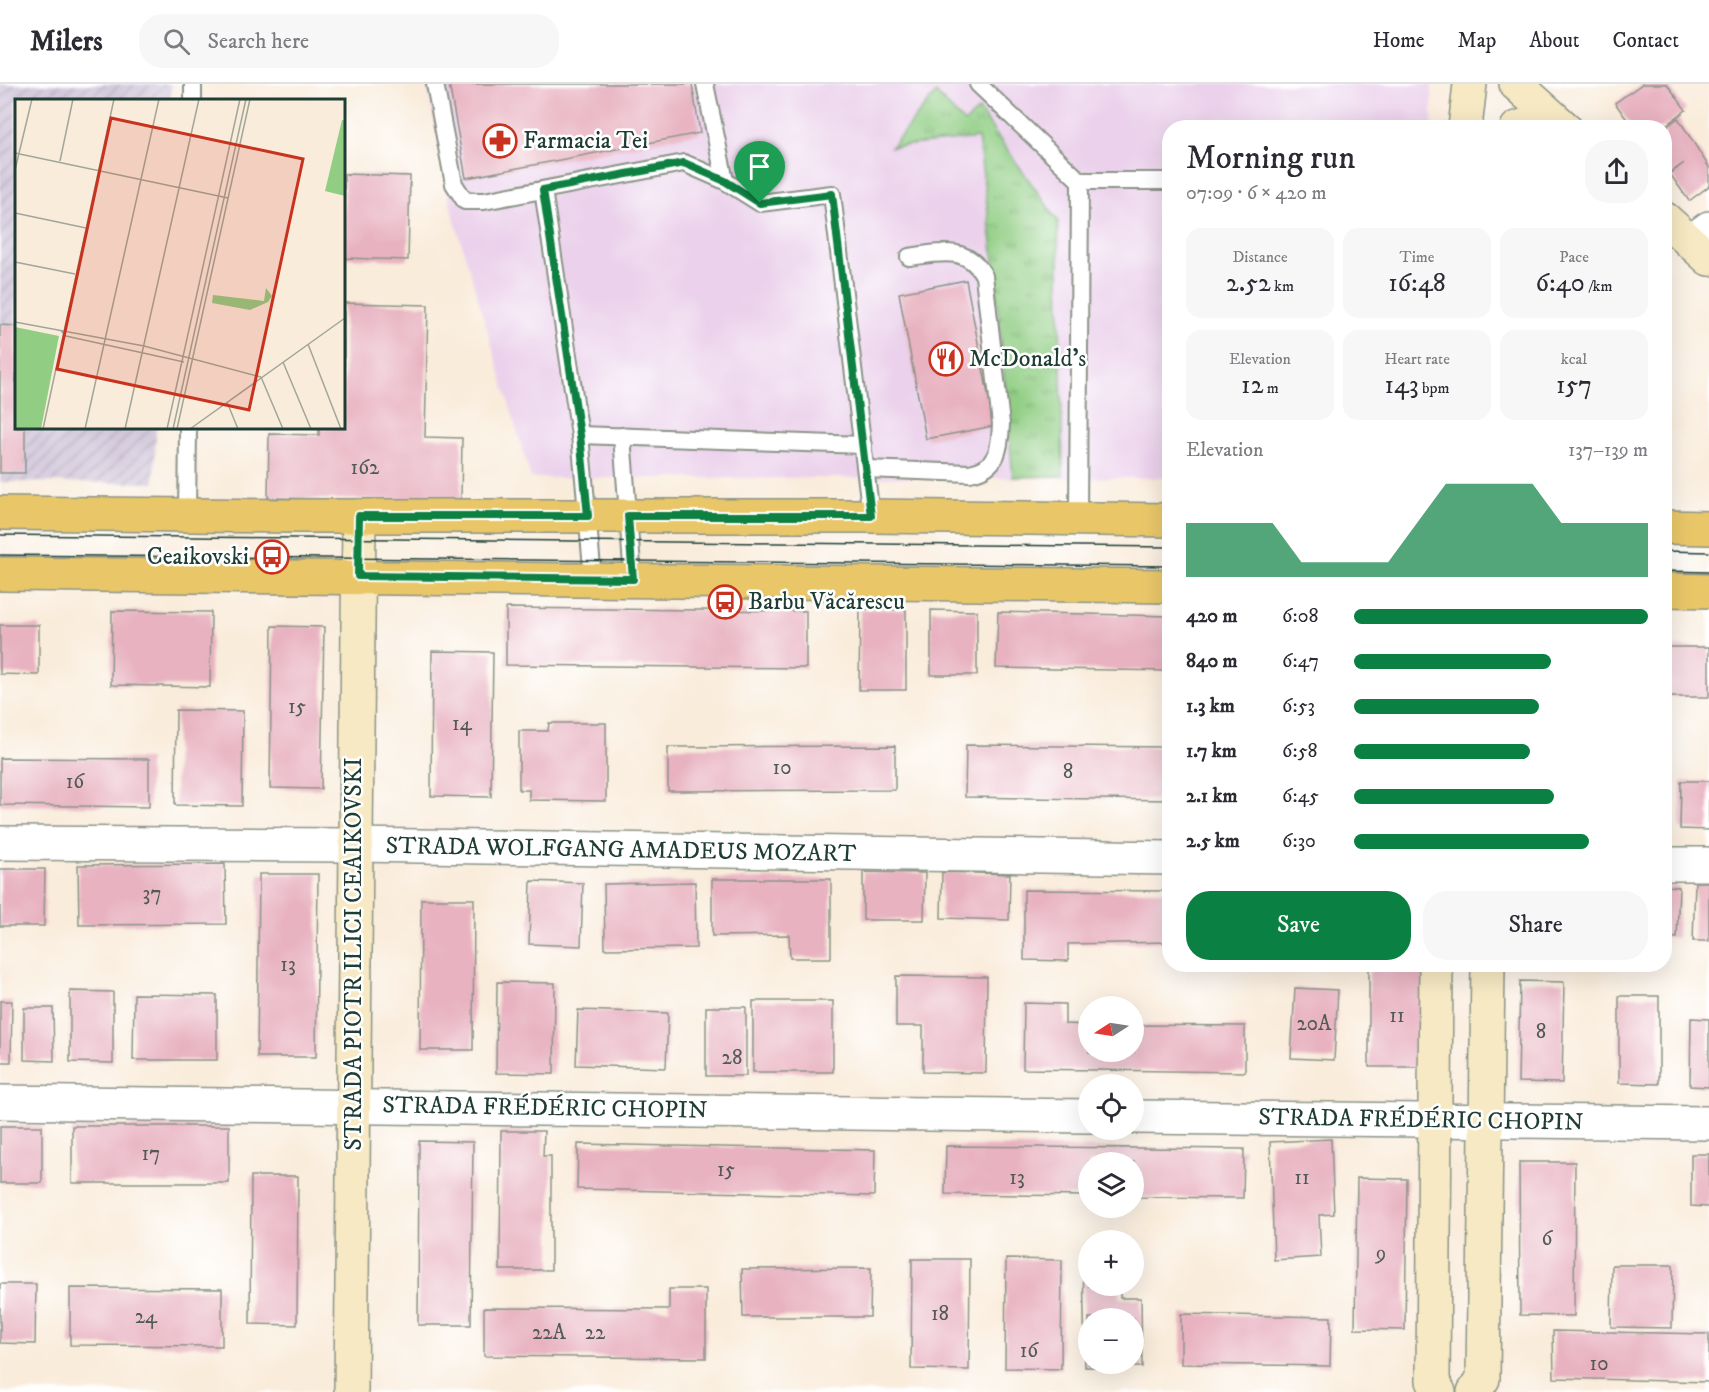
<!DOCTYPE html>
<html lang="en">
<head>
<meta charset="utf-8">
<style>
	:root { --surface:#fff; --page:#f7f7f7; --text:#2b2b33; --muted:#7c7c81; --line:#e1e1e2; --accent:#0b8043 }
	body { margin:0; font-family:"IM FELL DW Pica",serif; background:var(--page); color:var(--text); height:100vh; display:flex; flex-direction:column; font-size:22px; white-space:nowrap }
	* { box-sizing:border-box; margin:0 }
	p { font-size:20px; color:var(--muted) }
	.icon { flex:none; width:33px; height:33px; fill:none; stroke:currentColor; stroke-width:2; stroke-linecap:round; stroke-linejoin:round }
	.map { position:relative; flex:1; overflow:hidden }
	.side { position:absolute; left:1162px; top:36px; width:510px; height:852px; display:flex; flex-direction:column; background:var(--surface); border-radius:24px; box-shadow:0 6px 24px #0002 }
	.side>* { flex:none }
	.needle { width:39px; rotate:258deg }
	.tools { position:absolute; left:1078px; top:912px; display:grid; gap:12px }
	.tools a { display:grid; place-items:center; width:66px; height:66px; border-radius:50%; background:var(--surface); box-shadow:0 6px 24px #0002; font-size:30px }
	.pin { position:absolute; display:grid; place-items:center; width:51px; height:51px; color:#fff; margin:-62px -26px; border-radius:50% 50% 50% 0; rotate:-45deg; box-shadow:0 0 6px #0007 }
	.pin .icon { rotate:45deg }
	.round { display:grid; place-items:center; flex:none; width:63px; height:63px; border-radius:24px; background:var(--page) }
	.head { display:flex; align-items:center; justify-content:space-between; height:102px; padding:0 24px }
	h1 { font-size:33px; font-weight:600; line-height:45px }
	.stats { display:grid; grid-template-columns:repeat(3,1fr); gap:9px; height:102px; padding:6px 24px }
	.stats div { display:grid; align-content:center; border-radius:15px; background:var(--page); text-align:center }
	.stats b { font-size:26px; font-weight:600 }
	.stats small { font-size:16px; font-weight:400 }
	.stats p { font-size:16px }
	.chart { height:168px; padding:12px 24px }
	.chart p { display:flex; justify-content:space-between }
	.chart svg { width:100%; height:108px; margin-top:6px; fill:var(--accent); opacity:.7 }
	.primary-button { display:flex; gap:12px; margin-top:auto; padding:12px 24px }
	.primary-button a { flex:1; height:69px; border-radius:24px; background:var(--accent); color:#fff; font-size:24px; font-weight:600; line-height:69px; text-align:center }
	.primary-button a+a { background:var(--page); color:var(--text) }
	ul { padding:0 24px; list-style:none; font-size:20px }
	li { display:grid; grid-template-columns:96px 72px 1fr; align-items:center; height:45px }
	li i { height:15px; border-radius:8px; background:var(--accent) }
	header { display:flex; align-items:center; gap:36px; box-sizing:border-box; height:84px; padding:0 30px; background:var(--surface); border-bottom:2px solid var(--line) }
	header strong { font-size:28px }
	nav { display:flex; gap:33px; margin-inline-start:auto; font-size:21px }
	.search { width:420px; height:54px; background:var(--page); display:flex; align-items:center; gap:15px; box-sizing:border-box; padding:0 21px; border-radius:24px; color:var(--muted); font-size:22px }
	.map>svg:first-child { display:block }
</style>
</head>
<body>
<header>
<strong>Milers</strong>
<div class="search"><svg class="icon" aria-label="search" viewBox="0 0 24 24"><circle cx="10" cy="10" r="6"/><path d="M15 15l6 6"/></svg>Search here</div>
<nav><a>Home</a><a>Map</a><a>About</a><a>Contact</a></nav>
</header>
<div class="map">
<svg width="1709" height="1308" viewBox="0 0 1709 1308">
	<defs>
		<pattern id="industrial-furrows" width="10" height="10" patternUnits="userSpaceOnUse" patternTransform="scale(1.5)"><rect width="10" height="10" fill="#cbbfd5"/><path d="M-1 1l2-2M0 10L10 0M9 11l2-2" fill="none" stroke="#a49cae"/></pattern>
		<pattern id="grass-tufts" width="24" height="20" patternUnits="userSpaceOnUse" patternTransform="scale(1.5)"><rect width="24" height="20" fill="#91ce84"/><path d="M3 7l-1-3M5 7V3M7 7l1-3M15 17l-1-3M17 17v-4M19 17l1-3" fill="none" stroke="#76a86d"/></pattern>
	</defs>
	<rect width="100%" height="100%" fill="#fff"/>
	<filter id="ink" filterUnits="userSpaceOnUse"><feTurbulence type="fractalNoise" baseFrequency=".0167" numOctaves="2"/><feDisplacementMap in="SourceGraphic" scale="12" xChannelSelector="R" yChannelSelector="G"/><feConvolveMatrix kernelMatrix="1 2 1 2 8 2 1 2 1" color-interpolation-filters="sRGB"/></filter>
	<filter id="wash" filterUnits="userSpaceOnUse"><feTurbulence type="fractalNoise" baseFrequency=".008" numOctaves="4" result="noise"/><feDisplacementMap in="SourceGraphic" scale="24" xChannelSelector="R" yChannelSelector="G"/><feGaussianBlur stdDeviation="1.35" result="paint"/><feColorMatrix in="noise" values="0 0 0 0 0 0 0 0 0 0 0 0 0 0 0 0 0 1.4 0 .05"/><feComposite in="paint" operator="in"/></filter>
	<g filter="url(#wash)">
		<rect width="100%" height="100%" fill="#f9ecdb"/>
		<path fill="#ebd1eb" d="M427 0H1432V43L1170 44V394H531L450 120Z"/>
		<path fill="url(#industrial-furrows)" d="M0 0H171L170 16H16V344H156L154 399 0 398Z"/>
		<path fill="url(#grass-tufts)" stroke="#58865c" stroke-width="1.5" d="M936 9 964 39 979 26 1058 137 1063 392 1013 393 992 158 978 54 891 63Z"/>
		<g id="blocks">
			<g fill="#e8b2c1" fill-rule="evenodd">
				<path d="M449 0H692L700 49 466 94Z"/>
				<path d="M1642 0H1667L1686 26 1662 44H1633L1615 19Z"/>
				<path d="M1678 34 1709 83V102L1689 117 1670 90 1684 79 1667 91 1665 88V44Z"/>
				<path d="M344 90 410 92 408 176 344 174Z"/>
				<path d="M966 196 994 342 926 355 899 209Z"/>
				<path d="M344 219 428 221 425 353 462 354 461 417 268 414 269 350 319 351V344H344Z"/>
				<path d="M0 241 16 242V344H25V389H0Z"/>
				<path d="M506 524 806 527V584L506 581Z"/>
				<path d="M860 525 906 526V606H859Z"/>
				<path d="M931 526 977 527V591H931Z"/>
				<path d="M112 527 211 528 210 603 111 601Z"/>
				<path d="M998 528 1170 532V587L996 584Z"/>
				<path d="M0 541H39V591L0 590Z"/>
				<path d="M272 542 324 543 321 705 270 704Z"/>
				<rect x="1665" y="563" width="44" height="50"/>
				<path d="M432 567 493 568 491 713 431 712Z"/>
				<path d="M176 626 243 627 242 722 175 721Z"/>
				<path d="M549 639H606V717L529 716V706H519V647H548Z"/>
				<path d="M966 661 1170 663V716L965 713Z"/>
				<path d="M895 662V706L668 707V663Z"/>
				<path d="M0 674 149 675V723L0 721Z"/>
				<path d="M1681 697H1709V746L1680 745Z"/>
				<path d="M225 780 226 840 79 841 78 781Z"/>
				<path d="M0 785H45L44 842H0Z"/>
				<path d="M863 788 925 789 924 836H863Z"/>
				<path d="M942 788 1010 790 1009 836 941 834Z"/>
				<path d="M259 790H318L316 973H257Z"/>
				<path d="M712 795H831V874H790L789 851 712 852Z"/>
				<path d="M531 797 583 799 581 862 529 860Z"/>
				<path d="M695 798 696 864 605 865 604 800Z"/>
				<path d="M1695 798H1709V857H1693Z"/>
				<path d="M1665 802 1679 803 1677 854 1665 853Z"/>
				<path d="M1024 806 1170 807V858L1068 860V877L1024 876Z"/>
				<path d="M421 815H474L473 966H420Z"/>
				<rect x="1369" y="880" width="56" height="103"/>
				<path d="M1589 880H1633V885L1589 884Z"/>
				<path d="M896 892 987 893 986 989 923 988V942H896Z"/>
				<path d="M1520 897 1564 898 1562 999 1518 998Z"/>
				<path d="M497 898 555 899 554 990 496 989Z"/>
				<path d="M1295 904 1338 906 1334 976 1291 974Z"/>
				<path d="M70 907 113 908V979L70 978Z"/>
				<path d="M134 910 217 911V976H133Z"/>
				<path d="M1619 912H1659V1000L1619 999Z"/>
				<path d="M0 917H12L11 978H0Z"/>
				<rect x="753" y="917" width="80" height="71"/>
				<path d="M1024 919 1065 920V940L1089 941V968H1134V941L1245 942V988L1023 985Z"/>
				<rect x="706" y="923" width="40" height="69"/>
				<path d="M24 924H53L54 977 24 976Z"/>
				<path d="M578 926 668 929 666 984 576 981Z"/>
				<path d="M1691 934 1709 935V1003L1690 1002Z"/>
				<rect x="0" y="1042" width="42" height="57"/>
				<rect x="72" y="1042" width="157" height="57"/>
				<path d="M501 1047H544L543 1072H551V1186H500Z"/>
				<path d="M1331 1055 1334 1130 1319 1131 1321 1173 1274 1176 1270 1058Z"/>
				<path d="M419 1057 473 1058 471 1241H418Z"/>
				<path d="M578 1060 875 1066 874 1112 577 1105Z"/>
				<path d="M946 1062 1244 1065 1243 1114 1134 1113V1078H1089V1112L945 1110Z"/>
				<path d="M1691 1070H1709V1123L1691 1122Z"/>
				<path d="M1519 1078H1575L1574 1232 1520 1231Z"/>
				<path d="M251 1092H298L297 1241 250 1240Z"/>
				<path d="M1357 1094 1407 1095 1405 1246 1355 1245Z"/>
				<path d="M912 1175H970L969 1286 911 1285Z"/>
				<path d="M1006 1175 1062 1176 1061 1285 1005 1284Z"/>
				<path d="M1083 1176H1089V1202H1120V1214H1141L1142 1283H1085ZM1089 1234H1134V1280H1089Z"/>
				<path d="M1612 1181H1673L1672 1244 1611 1243Z"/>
				<path d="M871 1184 870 1233H743L742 1185Z"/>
				<path d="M0 1200H36L35 1260 0 1259Z"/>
				<path d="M70 1204 222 1205V1262L70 1261Z"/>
				<path d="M669 1205H706V1274L484 1272V1224L669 1225Z"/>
				<path d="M1181 1230 1331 1233 1330 1282 1181 1280Z"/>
				<path d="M1553 1247 1709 1250V1298L1554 1294Z"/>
			</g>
		</g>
	</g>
	<g filter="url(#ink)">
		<use href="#blocks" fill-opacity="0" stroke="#8c9488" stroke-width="1.5"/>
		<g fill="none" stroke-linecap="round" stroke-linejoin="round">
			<g stroke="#8c9488" stroke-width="20">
				<g id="lane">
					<path d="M435 0 454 100 465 117H484L684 79 725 97 760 119 832 110 871 432"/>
					<path d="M705 0 725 97"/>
					<path d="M978 0 1080 97H1170"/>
					<path d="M193 16V0"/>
					<path d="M543 106 580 351 593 495"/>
					<path d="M580 351 863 361"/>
					<path d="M622 352 633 495"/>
					<path d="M866 385 970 389C998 384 1000 364 1001 340L984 192C968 161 939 169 909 173"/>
					<path d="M187 431 188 344"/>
					<path d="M1078 436 1080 97"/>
				</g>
			</g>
			<g stroke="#8c9488" stroke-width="36">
				<g id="street">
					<path d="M1690 158 1709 144"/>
					<path d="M0 759 355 761 1170 774"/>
					<path d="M1665 780H1709"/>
					<path d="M0 1018 1089 1032"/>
					<path d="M1134 1033 1709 1039"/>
				</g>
			</g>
			<g stroke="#8c9488" stroke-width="36">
				<g id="secondary">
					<path d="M1516 0 1565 44"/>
					<path d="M1465 44 1470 0"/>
					<path d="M1517 44 1529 40 1543 44"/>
					<path d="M1665 135 1709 175"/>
					<path d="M1436 880 1433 1297 1439 1308"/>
					<path d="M351 1308 359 432"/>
					<path d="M1474 1308 1483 1295 1488 880"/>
				</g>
			</g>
			<g stroke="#8c9488" stroke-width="36">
				<g id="primary">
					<path d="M0 429 293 432H871L1170 436"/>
					<path d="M1665 443 1709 444"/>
					<path d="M0 490 1170 502"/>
					<path d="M1665 506 1709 507"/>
				</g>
			</g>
			<use href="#lane" stroke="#fff" stroke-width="16"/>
			<use href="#street" stroke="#fff" stroke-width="33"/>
			<use href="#secondary" stroke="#f6e9c3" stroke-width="33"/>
			<use href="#primary" stroke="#e9c769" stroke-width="33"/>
			<g stroke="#1f3d34" stroke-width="1.5">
				<path d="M0 451 1170 463"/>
				<path d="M1665 467 1709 468"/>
				<path d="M0 471 1170 482"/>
				<path d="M1665 487 1709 488"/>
			</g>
		</g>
	</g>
	<g fill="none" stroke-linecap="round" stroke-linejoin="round" filter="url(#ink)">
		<g stroke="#fff" stroke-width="12">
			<path id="route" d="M684 79 725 97 760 119 832 110 871 432H628L633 495 358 492 359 432H588L580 351 543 106Z"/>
		</g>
		<use href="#route" stroke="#0b8043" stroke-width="8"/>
	</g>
	<defs>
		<g id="pharmacy-ring" transform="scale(1.725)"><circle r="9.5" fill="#fff" stroke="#c8321e" stroke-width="1.5"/><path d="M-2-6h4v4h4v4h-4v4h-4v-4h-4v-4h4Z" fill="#c8321e"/></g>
		<g id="restaurant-ring" transform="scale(1.725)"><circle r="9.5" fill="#fff" stroke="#c8321e" stroke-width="1.5"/><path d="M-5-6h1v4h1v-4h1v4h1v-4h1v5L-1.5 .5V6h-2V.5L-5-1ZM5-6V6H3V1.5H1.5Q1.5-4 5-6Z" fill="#c8321e"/></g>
		<g id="bus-ring" transform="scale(1.725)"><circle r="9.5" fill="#fff" stroke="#c8321e" stroke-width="1.5"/><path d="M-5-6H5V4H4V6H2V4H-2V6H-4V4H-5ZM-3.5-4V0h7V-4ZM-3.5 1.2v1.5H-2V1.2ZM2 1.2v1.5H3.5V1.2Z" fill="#c8321e"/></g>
	</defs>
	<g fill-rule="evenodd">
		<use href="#pharmacy-ring" x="500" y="57"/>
		<use href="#restaurant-ring" x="946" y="275"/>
		<use href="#bus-ring" x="272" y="473"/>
		<use href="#bus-ring" x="725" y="518"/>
	</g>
	<g text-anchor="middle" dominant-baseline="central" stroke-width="5" stroke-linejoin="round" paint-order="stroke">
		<g font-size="21" fill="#515a57">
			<text x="365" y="384">162</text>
			<text x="297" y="623">15</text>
			<text x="462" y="640">14</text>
			<text x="782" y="684">10</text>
			<text x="1068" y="688">8</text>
			<text x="75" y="698">16</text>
			<text x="152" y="810">37</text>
			<text x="288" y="881">13</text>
			<text x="1397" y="932">11</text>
			<text x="1314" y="940">20A</text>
			<text x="1541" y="948">8</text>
			<text x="732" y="974">28</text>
			<text x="151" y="1070">17</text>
			<text x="726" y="1086">15</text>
			<text x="1017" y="1094">13</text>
			<text x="1302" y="1094">11</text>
			<text x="1547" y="1155">6</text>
			<text x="1381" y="1170">9</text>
			<text x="940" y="1230">18</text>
			<text x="146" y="1233">24</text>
			<text x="549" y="1249">22A</text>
			<text x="595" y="1249">22</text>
			<text x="1029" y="1267">16</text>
			<text x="1599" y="1280">10</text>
		</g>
		<g font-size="24" fill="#1f3d34" stroke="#fff" text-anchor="start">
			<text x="523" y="57">Farmacia Tei</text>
			<text x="969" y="275">McDonald's</text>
			<text x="249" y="473" text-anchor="end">Ceaikovski</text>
			<text x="748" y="518">Barbu Văcărescu</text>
		</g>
		<g font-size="24" fill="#1f3d34" stroke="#fff">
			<text transform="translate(621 766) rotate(1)">STRADA WOLFGANG AMADEUS MOZART</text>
			<text transform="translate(354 870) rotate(-90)">STRADA PIOTR ILICI CEAIKOVSKI</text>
			<text transform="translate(545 1024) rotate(1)">STRADA FRÉDÉRIC CHOPIN</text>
			<text transform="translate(1421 1036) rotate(1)">STRADA FRÉDÉRIC CHOPIN</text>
		</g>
	</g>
	<g transform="translate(15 15)">
		<rect width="330" height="330" fill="#f9ecdb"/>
		<path d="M251 189 257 197 253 203 235 211 197 204 198 196 249 202Z" fill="#91ce84"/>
		<path d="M327 21H330V97L310 92ZM0 228 44 237 26 330H0Z" fill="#91ce84"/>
		<path fill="none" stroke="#a2a698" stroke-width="1.5" d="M0 54 213 99M45 62 58 0M0 71 17 0M0 114 71 129M0 163 60 175M0 223 129 247 246 278M46 232 51 237 169 263M293 245 326 330M268 263 296 330M246 278 268 330M212 303 223 330M28 330 99 0M70 330 144 0M110 330 184 0M152 330 225 0M158 330 231 0M162 330 235 0M175 330 330 219"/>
		<path fill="#c8321e" fill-opacity="0.15" stroke="#c8321e" stroke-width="3" d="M96 19 288 60 234 311 42 270Z"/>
		<rect width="330" height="330" fill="none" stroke="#1f3d34" stroke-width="3"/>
	</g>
</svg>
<div class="tools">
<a><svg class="needle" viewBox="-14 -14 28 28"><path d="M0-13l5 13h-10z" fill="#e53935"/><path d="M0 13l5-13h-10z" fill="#7c7c81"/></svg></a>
<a><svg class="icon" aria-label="locate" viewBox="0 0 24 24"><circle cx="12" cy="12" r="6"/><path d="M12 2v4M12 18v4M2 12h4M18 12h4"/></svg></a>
<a><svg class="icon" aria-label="layers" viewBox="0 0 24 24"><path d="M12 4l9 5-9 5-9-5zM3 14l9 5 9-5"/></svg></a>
<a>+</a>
<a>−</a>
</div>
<div class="pin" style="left:760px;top:119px;background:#1e9e55"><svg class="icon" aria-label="arrive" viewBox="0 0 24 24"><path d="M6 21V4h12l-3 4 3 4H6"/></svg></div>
<section class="side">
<div class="head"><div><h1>Morning run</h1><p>07:09 · 6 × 420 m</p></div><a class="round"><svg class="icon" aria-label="share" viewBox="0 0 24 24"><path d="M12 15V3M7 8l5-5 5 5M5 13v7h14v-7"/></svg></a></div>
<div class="stats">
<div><p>Distance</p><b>2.52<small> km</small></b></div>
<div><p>Time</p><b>16:48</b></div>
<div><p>Pace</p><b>6:40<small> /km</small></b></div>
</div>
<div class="stats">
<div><p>Elevation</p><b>12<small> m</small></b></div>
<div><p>Heart rate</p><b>143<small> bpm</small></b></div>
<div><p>kcal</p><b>157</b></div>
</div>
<div class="chart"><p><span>Elevation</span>137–139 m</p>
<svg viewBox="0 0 160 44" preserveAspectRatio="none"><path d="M0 44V22L10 22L20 22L30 22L40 38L50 38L60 38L70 38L80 22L90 6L100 6L110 6L120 6L130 22L140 22L150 22L160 22V44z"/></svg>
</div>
<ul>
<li><b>420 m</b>6:08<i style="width:100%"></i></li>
<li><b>840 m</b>6:47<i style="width:67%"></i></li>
<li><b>1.3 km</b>6:53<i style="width:63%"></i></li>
<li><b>1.7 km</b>6:58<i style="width:60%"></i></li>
<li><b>2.1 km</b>6:45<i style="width:68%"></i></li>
<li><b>2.5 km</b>6:30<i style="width:80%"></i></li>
</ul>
<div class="primary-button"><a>Save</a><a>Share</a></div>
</section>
</div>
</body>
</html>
